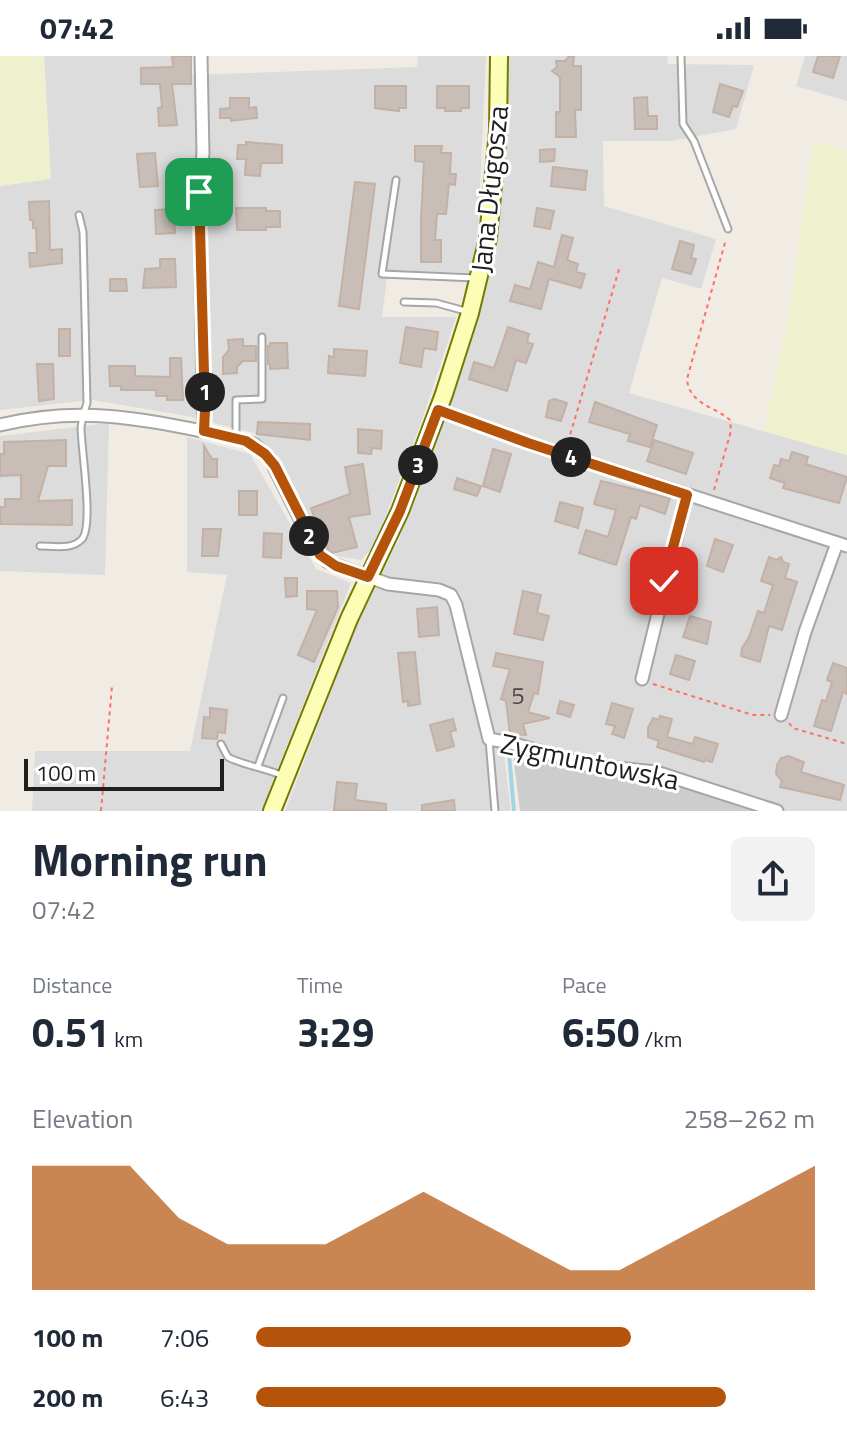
<!DOCTYPE html>
<html lang="en">
<head>
<meta charset="utf-8">
<style>
	:root { --surface:#fff; --page:#f2f2f3; --text:#1f2937; --muted:#747a83; --accent:#b45309 }
	body { margin:0; font-family:"Titillium Web",sans-serif; background:var(--page); color:var(--text); height:100vh; display:flex; flex-direction:column; font-size:30px; white-space:nowrap }
	* { box-sizing:border-box; margin:0 }
	p { font-size:26px; color:var(--muted) }
	.icon { flex:none; width:44px; height:44px; fill:none; stroke:currentColor; stroke-width:2; stroke-linecap:round; stroke-linejoin:round }
	.map { position:relative; height:755px; overflow:hidden }
	.sheet { display:flex; flex-direction:column; background:var(--surface); flex:1 }
	.sheet>* { flex:none }
	.scale { position:absolute; left:24px; bottom:20px; width:200px; box-sizing:border-box; padding-left:8px; border:4px solid #1f1f1f; border-top:0; font-size:22px; line-height:28px; white-space:nowrap; color:#1f1f1f; -webkit-text-stroke:6px #fff; paint-order:stroke }
	.pin { position:absolute; display:grid; place-items:center; width:68px; height:68px; color:#fff; margin:-34px; border-radius:16px; box-shadow:0 4px 12px #0006 }
	.km { position:absolute; width:40px; height:40px; margin:-20px; border-radius:50%; background:#222; color:#fff; font-size:22px; line-height:40px; text-align:center }
	.round { display:grid; place-items:center; flex:none; width:84px; height:84px; border-radius:12px; background:var(--page) }
	.summary { display:flex; align-items:center; justify-content:space-between; height:136px; padding:0 32px }
	h1 { font-size:44px; font-weight:700; line-height:60px }
	.figures { display:grid; grid-template-columns:repeat(3,1fr); gap:12px; height:136px; padding:8px 32px }
	.figures div { display:grid; align-content:center }
	.figures b { font-size:40px; font-weight:700 }
	.figures small { font-size:22px; font-weight:400 }
	.figures p { font-size:22px }
	.chart { height:224px; padding:16px 32px }
	.chart p { display:flex; justify-content:space-between }
	.chart svg { width:100%; height:144px; margin-top:8px; fill:var(--accent); opacity:.7 }
	ul { padding:0 32px; list-style:none; font-size:26px }
	li { display:grid; grid-template-columns:128px 96px 1fr; align-items:center; height:60px }
	li i { height:20px; border-radius:10px; background:var(--accent) }
	.status { display:flex; justify-content:space-between; align-items:center; height:56px; padding:0 40px; background:var(--surface); direction:ltr }
	.status svg { height:22px; fill:currentColor }
	.map>svg:first-child { display:block }
</style>
</head>
<body>
<div class="status"><b>07:42</b><svg viewBox="0 0 49 12"><path d="M0 12V9h3v3zM5 12V6h3v6zM10 12V3h3v9zM15 12V0h3v12zM26 1h20v11H26zM47 4h2v5h-2z"/></svg></div>
<div class="map">
<svg width="847" height="755" viewBox="0 0 847 755">
	<rect width="100%" height="100%" fill="#f0ece4"/>
	<g fill="#dddcdc">
		<path d="M44 0H191L192 19 417 11 418 0H486L478 173 471 217 388 214 382 261H456L421 367 374 490 361 504 329 499 315 477 280 402 254 377 187 360 92 344 0 354V130L50 122Z"/>
		<path d="M505 0H667L668 8 754 9 736 73 671 85H603L604 150 716 183 701 233 662 222 629 337 847 399V755H769L502 681 511 755H285L356 571 398 485 442 371 481 250 499 167 506 40Z"/>
		<path d="M805 0H847V45L796 30Z"/>
		<path d="M109 367 105 519 0 515V380Z"/>
		<path d="M187 381 250 398 316 513 351 527 261 755H32L35 695H190L227 519 187 516Z"/>
	</g>
	<path fill="#cdcdcd" d="M511 683 769 755H520Z"/>
	<g fill="#eff0ce">
		<path d="M0 0H44L51 123 0 130Z"/>
		<path d="M813 85 847 96V399L764 375 790 251Z"/>
	</g>
	<g fill="none" stroke-linecap="round" stroke-linejoin="round">
		<path stroke="#a2d5e1" stroke-width="4" d="M509 698 514 755"/>
	</g>
	<g fill="#c8beb7" stroke="#c3b1a6" stroke-width="2">
		<path d="M172 0H191V28H172L177 69 159 70 158 52 162 51 160 28H141V12L173 11Z"/>
		<path d="M569 0H574L573 10H581V54H575L576 81H556V56H560V21L552 15 557 11 556 5H565Z"/>
		<path d="M818 0H840L833 22 813 16Z"/>
		<path d="M720 28 743 35 737 51 733 50 729 61 713 56Z"/>
		<path d="M375 30H406V52H399V55L375 52Z"/>
		<path d="M437 30H469V52H461V55H445V52H437Z"/>
		<path d="M647 41 648 60H657V73H635L634 42Z"/>
		<path d="M230 42H249V52L256 51 257 62 231 65V62H220V53L230 52Z"/>
		<path d="M246 86 282 89V107H261L260 120 245 119 246 103H237L238 89H246Z"/>
		<path d="M415 90H442L441 97H451L450 118H456L455 129 449 128 446 158H437L435 184H441V206H421V163L424 106 415 105Z"/>
		<path d="M555 93 554 105 540 106V94Z"/>
		<path d="M155 97 158 130 140 131 137 98Z"/>
		<path d="M553 111 587 115 585 134 551 130Z"/>
		<path d="M355 126 375 128 359 253 339 250Z"/>
		<path d="M49 145 50 194 62 193V207L30 211 29 197H37L36 172H33V164H30L29 146Z"/>
		<path d="M236 152H266V155H280V171H266V174H237Z"/>
		<path d="M537 152 554 155 550 173 534 170Z"/>
		<path d="M174 153 175 177 156 178 155 154Z"/>
		<path d="M562 179 573 182 567 204 578 208 576 216 585 218 581 232 549 223 541 253 510 245 515 229 530 233 538 206 554 211Z"/>
		<path d="M680 185 694 189 691 202 696 203 691 218 672 213Z"/>
		<path d="M160 203H175L176 231 143 232 145 213 160 212Z"/>
		<path d="M110 223H126L127 235H110Z"/>
		<path d="M406 271 438 276 436 294 424 292 421 311 400 307Z"/>
		<path d="M508 271 529 278 527 286 533 288 526 307 516 304 507 335 469 323 474 306 494 312Z"/>
		<rect x="59" y="273" width="11" height="27"/>
		<path d="M243 283V290H256V305H243L237 311V317L223 318V301L229 294 228 284Z"/>
		<path d="M270 287H287L288 312 270 313V308H268V290H270Z"/>
		<path d="M334 293 367 295 365 320 328 317 329 300 334 301Z"/>
		<path d="M170 302H181L183 344H167V340H156V334H121V330H110L109 310H135V320L170 321Z"/>
		<path d="M37 308H53L54 343 39 345Z"/>
		<path d="M554 343 567 347 561 365 546 361 549 345Z"/>
		<path d="M595 346 657 369 650 391 628 385 630 378 589 366Z"/>
		<path d="M258 366 310 368V384L257 378Z"/>
		<path d="M358 373 382 375 381 393 372 392 371 398 358 397Z"/>
		<path d="M66 384V410H48L38 445 72 444V469L0 468V451H5V443H21V419L0 420V398H4V386Z"/>
		<path d="M654 384 693 397 686 418 647 405Z"/>
		<path d="M204 390 212 403H217V421H204Z"/>
		<path d="M493 393 511 398 500 436 483 430Z"/>
		<path d="M792 396 808 401 806 408 847 421 839 447 783 432 785 427 770 422 774 409 779 410 781 403 789 405Z"/>
		<path d="M363 408 370 458 349 461 357 491 332 497 328 493 322 465 316 467 311 452 350 438 345 411Z"/>
		<path d="M457 422 481 430 477 440 454 433Z"/>
		<path d="M601 425 670 442 665 458 640 449 636 463 631 461 616 509 579 497 586 474 608 481 616 454 594 448Z"/>
		<rect x="239" y="435" width="18" height="24"/>
		<path d="M560 446 583 452 578 472 555 465Z"/>
		<path d="M203 473H221L218 500H202Z"/>
		<path d="M264 477 282 478 281 502 263 501Z"/>
		<path d="M715 483 733 489 723 516 707 510Z"/>
		<path d="M769 501 776 504 781 501 783 506 789 508 785 522 797 526 782 574 769 570 760 606 741 600 742 592 749 581 758 555 764 557 773 529 761 525Z"/>
		<path d="M285 522H297V540L286 541Z"/>
		<path d="M307 535H337L338 551 314 606 298 599 317 554 307 553Z"/>
		<path d="M523 535 541 539 537 557 549 560 543 584 514 578Z"/>
		<path d="M437 551 439 579 419 581 417 553Z"/>
		<path d="M690 560 711 566 707 588 683 581Z"/>
		<path d="M415 596 420 648 408 650V645L403 646 398 597Z"/>
		<path d="M496 597 543 606 538 638 534 637 528 656 550 662 523 668 526 679 510 678 506 645 501 643 510 613 493 610Z"/>
		<path d="M676 599 695 605 689 624 670 618Z"/>
		<path d="M833 607 847 612V638L843 636 831 675 814 670 822 644 826 645 832 626 827 624Z"/>
		<path d="M560 645 574 649 570 661 557 657Z"/>
		<path d="M612 647 633 653 624 682 612 678 615 670 606 668Z"/>
		<path d="M210 652 227 654 225 677 218 676 217 683 202 682 204 661 210 662Z"/>
		<path d="M660 660 672 663 667 681 693 688 695 681 718 688 712 706 705 704 704 706 657 691 659 685 648 681V672L653 662 659 664Z"/>
		<path d="M453 663 456 674 450 676 454 690 437 695 430 669Z"/>
		<path d="M788 700 804 706 801 716 844 729 840 744 780 731 782 725 776 718 777 709 781 702Z"/>
		<path d="M337 726 357 728 355 744 386 748V755L334 754Z"/>
		<path d="M454 744 455 755H422V749Z"/>
	</g>
	<g fill="none" stroke-linecap="round" stroke-linejoin="round">
		<g stroke="#a6a6a6" stroke-width="9">
			<g id="lane">
				<path d="M681 0 683 68 694 85 728 173"/>
				<path d="M396 124 382 218 475 222"/>
				<path d="M404 246 436 247 469 256"/>
				<path d="M236 382V344L262 343V281"/>
				<path d="M40 490C53 490 73 494 82 483 94 469 81 393 81 371 82 363 84 355 87 347L83 176 79 159"/>
				<path d="M489 684 495 755"/>
				<path d="M221 688C223 692 226 698 228 701 234 706 270 714 281 719"/>
				<path d="M258 710 283 642"/>
			</g>
		</g>
		<g stroke="#a6a6a6" stroke-width="15">
			<g id="street">
				<path d="M201 0 203 97 199 136 204 375"/>
				<path d="M438 354 528 387 847 490"/>
				<path d="M0 369C88 348 150 365 236 382L254 388 270 403 313 489 328 506 388 528 439 534 451 539 456 549 489 683 511 687 587 709 656 716 777 755"/>
				<path d="M642 623 687 439"/>
				<path d="M781 659 805 576 837 487"/>
			</g>
		</g>
		<g stroke="#747b00" stroke-width="20">
			<path id="secondary" d="M272 755 349 563 400 455 444 338 470 257 488 182 498 75 499 0"/>
		</g>
		<g stroke="#ff6f66" stroke-width="2" stroke-dasharray="4 4" stroke-linecap="butt">
			<path d="M568 386 620 210"/>
			<path d="M714 434 731 375 730 364C714 350 689 348 687 323L726 183"/>
			<path d="M653 628 753 659H770"/>
			<path d="M789 667 793 672 847 688"/>
			<path d="M101 755 112 630"/>
		</g>
		<use href="#lane" stroke="#fff" stroke-width="5"/>
		<use href="#street" stroke="#fff" stroke-width="11"/>
		<use href="#secondary" stroke="#fdfeb5" stroke-width="16"/>
	</g>
	<g fill="none" stroke-linecap="round" stroke-linejoin="round">
		<g stroke="#fff" stroke-width="16">
			<path id="route" d="M199 136 205 354 204 375 246 385 265 398 275 410 320 499 336 510 368 521 400 455 438 354 528 387 687 439 664 525"/>
		</g>
		<use href="#route" stroke="#b45309" stroke-width="10"/>
	</g>
	<g text-anchor="middle" dominant-baseline="central" stroke-width="6" stroke-linejoin="round" paint-order="stroke">
		<g font-size="24" fill="#494745">
			<text x="518" y="639">5</text>
		</g>
		<g font-size="28" fill="#1f1f1f" stroke="#fff">
			<text transform="translate(489 133) rotate(-84)">Jana Długosza</text>
			<text transform="translate(590 705) rotate(12)">Zygmuntowska</text>
		</g>
	</g>
</svg>
<div class="scale">100 m</div>
<div class="pin" style="left:199px;top:136px;background:#1e9e55"><svg class="icon" aria-label="arrive" viewBox="0 0 24 24"><path d="M6 21V4h12l-3 4 3 4H6"/></svg></div>
<div class="pin" style="left:664px;top:525px;background:#d93025"><svg class="icon" aria-label="check" viewBox="0 0 24 24"><path d="M5 12l5 5 9-10"/></svg></div>
<b class="km" style="left:205px;top:336px">1</b>
<b class="km" style="left:309px;top:480px">2</b>
<b class="km" style="left:418px;top:409px">3</b>
<b class="km" style="left:571px;top:401px">4</b>
</div>
<section class="sheet">
<div class="summary"><div><h1>Morning run</h1><p>07:42</p></div><a class="round"><svg class="icon" aria-label="share" viewBox="0 0 24 24"><path d="M12 15V3M7 8l5-5 5 5M5 13v7h14v-7"/></svg></a></div>
<div class="figures">
<div><p>Distance</p><b>0.51<small> km</small></b></div>
<div><p>Time</p><b>3:29</b></div>
<div><p>Pace</p><b>6:50<small> /km</small></b></div>
</div>
<div class="chart"><p><span>Elevation</span>258–262 m</p>
<svg viewBox="0 0 160 44" preserveAspectRatio="none"><path d="M0 44V6L10 6L20 6L30 22L40 30L50 30L60 30L70 22L80 14L90 22L100 30L110 38L120 38L130 30L140 22L150 14L160 6V44z"/></svg>
</div>
<ul>
<li><b>100 m</b>7:06<i style="width:67%"></i></li>
<li><b>200 m</b>6:43<i style="width:84%"></i></li>
</ul>
</section>
</body>
</html>
